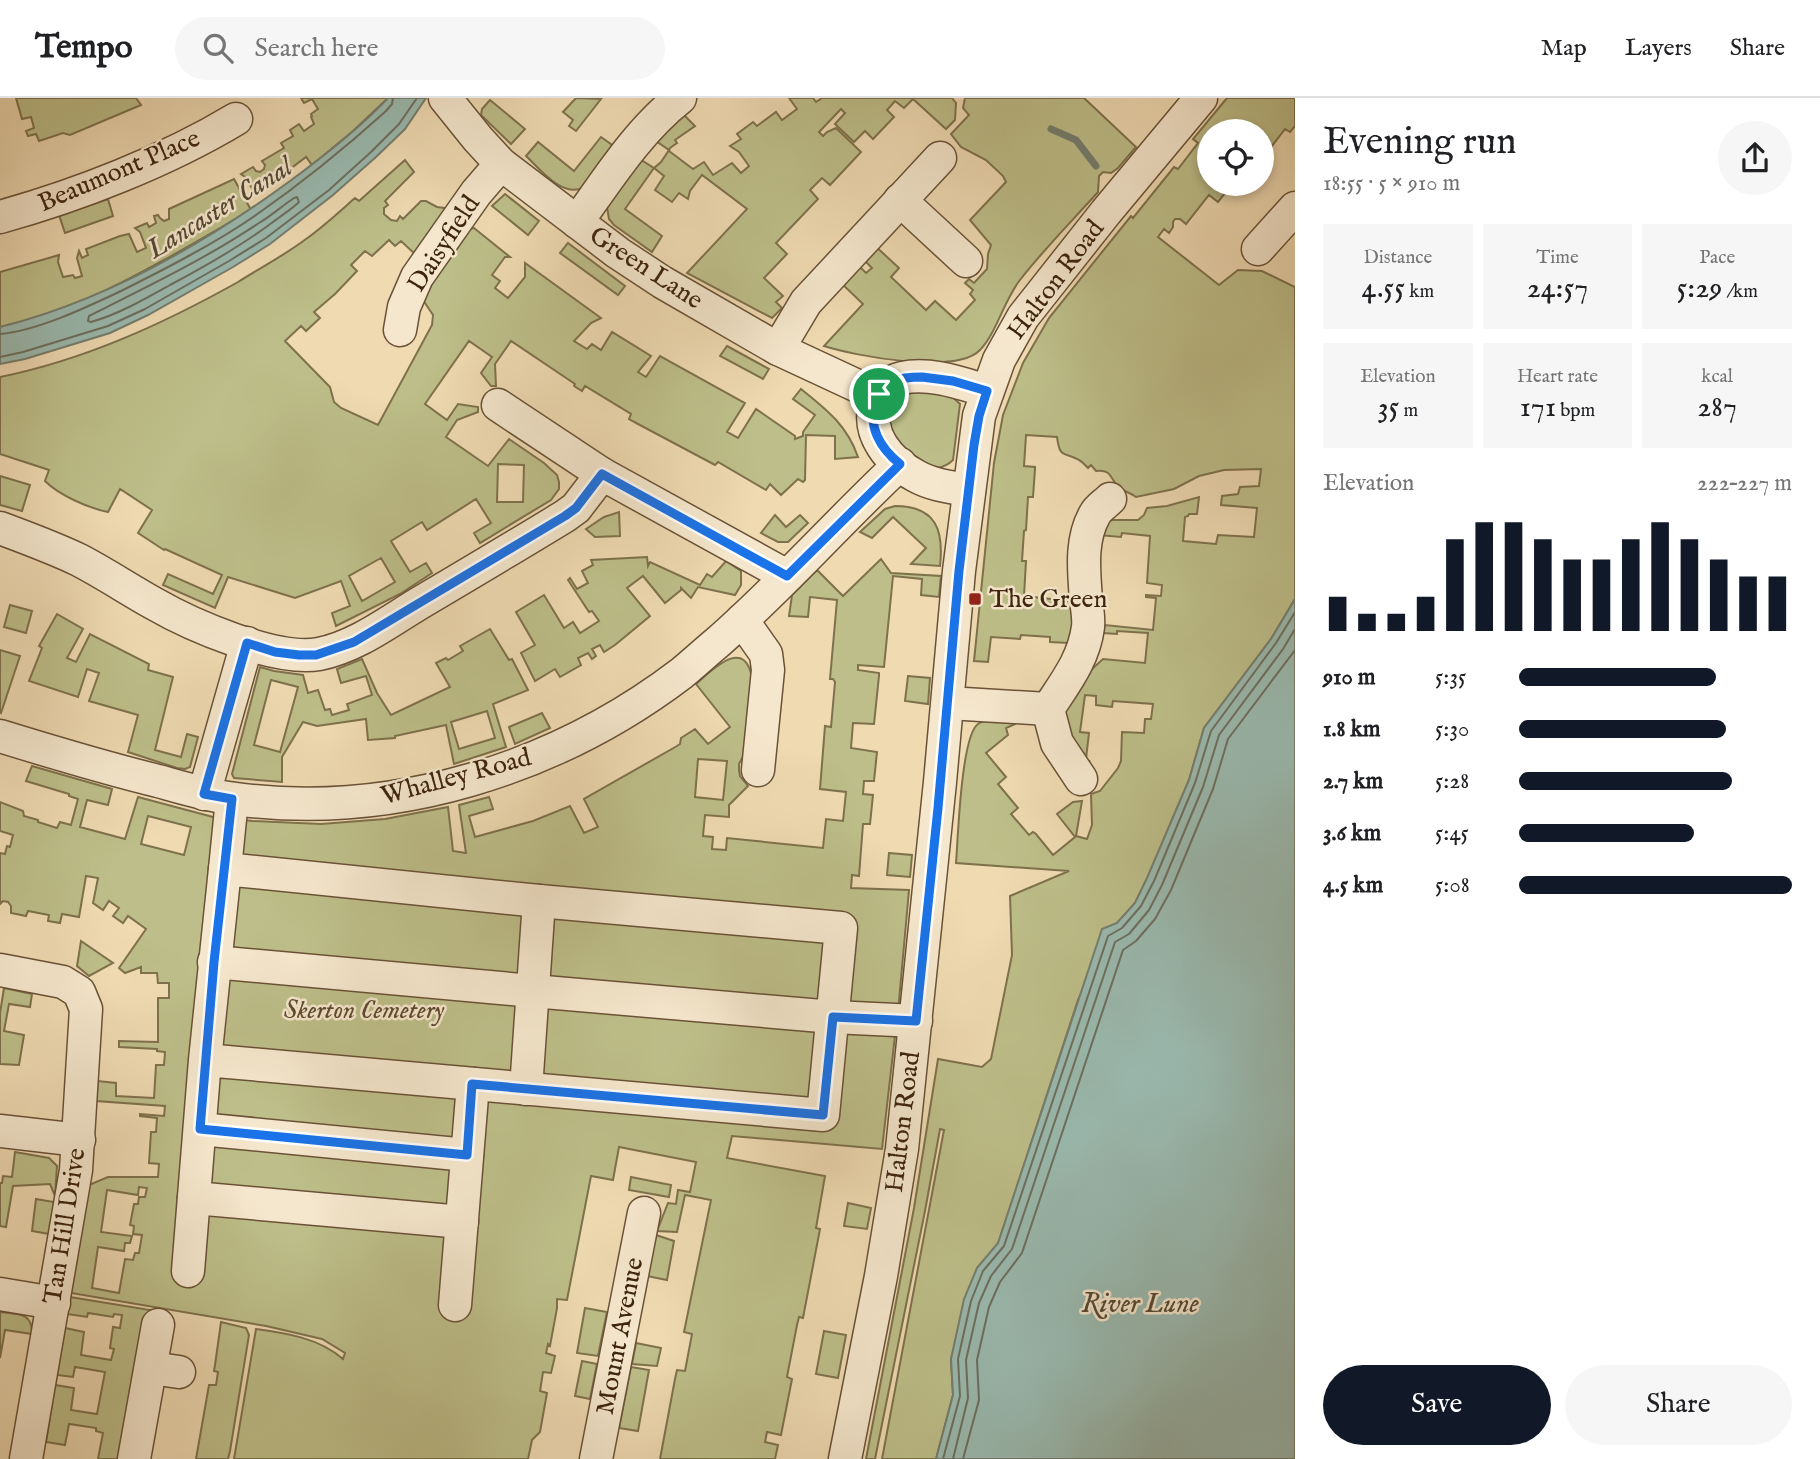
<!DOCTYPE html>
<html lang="en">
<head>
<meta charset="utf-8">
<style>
	:root { --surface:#fff; --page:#f6f6f6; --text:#202124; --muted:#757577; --line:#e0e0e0; --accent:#111827 }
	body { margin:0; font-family:"IM FELL English",serif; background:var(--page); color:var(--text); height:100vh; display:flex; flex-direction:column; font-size:26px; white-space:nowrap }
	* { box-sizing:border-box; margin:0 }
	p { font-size:23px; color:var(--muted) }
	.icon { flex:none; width:38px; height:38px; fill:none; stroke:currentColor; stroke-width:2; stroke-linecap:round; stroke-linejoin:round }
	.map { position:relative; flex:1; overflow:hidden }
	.details { display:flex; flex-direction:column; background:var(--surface); width:525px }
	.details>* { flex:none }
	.fabs { position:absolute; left:1197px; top:21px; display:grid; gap:14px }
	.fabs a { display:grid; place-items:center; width:77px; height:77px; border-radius:50%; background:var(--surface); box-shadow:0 4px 10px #0003; font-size:35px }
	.pin { position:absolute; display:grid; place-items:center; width:60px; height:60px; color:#fff; margin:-30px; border:4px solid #fff; border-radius:50%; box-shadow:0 2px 7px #0007 }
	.round { display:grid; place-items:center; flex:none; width:74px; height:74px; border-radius:37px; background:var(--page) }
	.summary { display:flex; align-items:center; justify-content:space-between; height:119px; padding:0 28px }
	h1 { font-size:38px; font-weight:600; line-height:52px }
	.stats { display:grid; grid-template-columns:repeat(3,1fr); gap:10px; height:119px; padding:7px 28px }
	.stats div { display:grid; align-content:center; border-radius:0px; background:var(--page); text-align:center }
	.stats b { font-size:30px; font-weight:600 }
	.stats small { font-size:19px; font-weight:400 }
	.stats p { font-size:19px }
	.chart { height:196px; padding:14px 28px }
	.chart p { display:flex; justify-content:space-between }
	.chart svg { width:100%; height:126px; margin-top:7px; stroke:var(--accent); stroke-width:6 }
	.cta { display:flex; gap:14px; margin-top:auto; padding:14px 28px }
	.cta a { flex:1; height:80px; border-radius:42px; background:var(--accent); color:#fff; font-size:28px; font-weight:600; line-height:80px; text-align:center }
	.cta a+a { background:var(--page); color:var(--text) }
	ul { padding:0 28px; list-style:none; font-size:23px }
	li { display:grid; grid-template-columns:112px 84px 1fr; align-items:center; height:52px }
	li i { height:18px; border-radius:9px; background:var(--accent) }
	header { display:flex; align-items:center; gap:42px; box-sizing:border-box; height:98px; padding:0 35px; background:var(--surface); border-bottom:2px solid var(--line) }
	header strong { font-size:33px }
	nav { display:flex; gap:38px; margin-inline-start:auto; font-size:24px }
	.search { width:490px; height:63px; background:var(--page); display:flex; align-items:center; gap:18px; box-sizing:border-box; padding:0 24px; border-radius:38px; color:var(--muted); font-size:26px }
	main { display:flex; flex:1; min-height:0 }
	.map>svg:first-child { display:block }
</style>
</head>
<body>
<header>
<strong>Tempo</strong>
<div class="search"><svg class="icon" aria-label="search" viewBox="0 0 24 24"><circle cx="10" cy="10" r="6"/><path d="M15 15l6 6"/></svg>Search here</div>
<nav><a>Map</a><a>Layers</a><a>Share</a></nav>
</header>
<main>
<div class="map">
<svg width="1295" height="1361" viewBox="0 0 1295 1361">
	<rect width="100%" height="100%" fill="#efdab2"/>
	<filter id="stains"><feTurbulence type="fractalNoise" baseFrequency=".00286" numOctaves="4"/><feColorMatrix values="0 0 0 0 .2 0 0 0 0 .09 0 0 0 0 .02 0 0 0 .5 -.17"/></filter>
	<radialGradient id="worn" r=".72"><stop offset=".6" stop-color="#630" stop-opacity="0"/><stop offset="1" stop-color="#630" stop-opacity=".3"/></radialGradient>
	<g fill="#bdbe89" stroke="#7e714c" stroke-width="2" fill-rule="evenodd">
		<path d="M16 0H136L141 7 70 37 63 35 39 43 36 36 28 38 26 33 34 30 31 19 22 21Z"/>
		<path d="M301 0H388L353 33 312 67 306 59 256 97 245 79 241 76 253 69 256 73 260 74 264 71 265 67 262 63 284 50 281 45 293 38 290 32 299 26 304 33 314 26 311 19 312 18 311 16 318 11 312 1 304 5Z"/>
		<path d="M576 0 601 1 576 33 569 28 573 22 563 14Z"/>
		<path d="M789 0H813L816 4 822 0H952L956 5 955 22 946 31 913 1 904 10 895 3 887 12 894 19 873 41 865 33 854 44 835 26 845 15 841 11 819 34 823 38 827 34 836 30 861 54 830 87 822 80 810 92 818 101 776 145 787 156 764 180 783 198 776 204 782 210 772 220 687 175 747 111 702 77 690 93 688 101 679 95 672 104 655 92 664 78 654 70 625 111 662 138 652 154 614 127 609 121 607 109 638 60 654 70 661 64 669 52 653 41 681 14 695 28 675 42 677 45 670 50 669 53 693 71 704 64 713 77 732 65 741 75 749 68 739 54 730 48 741 41 737 36 753 24 757 28 776 14 782 22 797 11Z"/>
		<path d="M965 0H1084L1136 49 1118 70 1111 75 1103 74 1099 78 1098 94C1072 123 1044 151 1020 182 1004 202 997 234 980 252 956 277 855 258 824 248L863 206 839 183 856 165 866 175 872 170 861 159 873 146 899 170 891 179 926 212 935 203 956 222 975 202 970 196 973 192 965 185 969 181 974 185 987 171 988 156 991 147 970 122 1006 84 1003 78 986 62 961 49 951 36 969 17 963 10Z"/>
		<path d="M1227 0H1295V28L1290 34 1285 31 1265 57 1262 55V33H1209V86H1232L1218 104 1209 97 1186 126 1180 121H1175L1173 124V129L1169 135 1164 131 1158 139 1219 187 1238 172 1262 173 1295 189V501L1271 541 1204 630 1189 682 1147 781 1135 805 1117 825 1078 902 998 1146 977 1170 951 1261 953 1297 936 1361H882L944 1032 940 1031 925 1113 875 1361H866L914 1110 938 961 982 969 991 961 1012 857 1010 798 1069 773 956 765C958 741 961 638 978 626 987 619 1004 622 1015 622V626L1006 630 1008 637 986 655 1006 679 998 686 1018 710 1011 716 1029 737 1033 734 1036 736 1053 757 1075 739 1057 716 1073 704 1082 703 1076 738 1087 741 1092 727 1091 696 1100 693 1118 670 1121 663 1122 634 1144 635 1145 621H1151L1153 606 1113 603 1112 609 1096 607V598L1085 597 1080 634 1089 635 1086 661 1089 663 1083 666 1058 614 1090 573 1103 561 1145 565 1148 535 1117 533V536L1103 535 1105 527 1153 532 1156 500 1146 499V497L1161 498 1162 487 1147 485 1150 438 1122 435 1121 439 1097 437 1108 423 1113 422H1138L1144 417 1147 410 1167 408 1199 399 1197 416H1189L1188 418 1185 419 1183 443 1216 446 1218 437 1254 439 1257 410 1221 407 1222 398 1238 396 1240 389 1259 388 1261 371 1224 372 1199 378 1174 391 1136 399C1131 395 1125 394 1120 390 1109 382 1114 371 1096 373L1091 367 1088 370C1085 367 1083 364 1079 362 1063 353 1060 361 1057 339L1026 337 1024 368 1035 369V371L1033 399H1028L1026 432 1024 433 1022 463H1026L1024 498 1079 504 1069 545 1050 544V539L1021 537 1020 541 991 539 988 564 974 563 994 365 1003 317 1023 265 1049 220 1131 118 1133 120 1174 69 1178 71 1198 45 1193 41Z"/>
		<path d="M490 2 525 31 511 46 481 17 482 11Z"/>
		<path d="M601 39 615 49 583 90C561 99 540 71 526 58L538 44 574 73Z"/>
		<path d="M405 62 414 74 385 103 388 107 384 110V116L391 122 397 123 400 118 403 121 421 103H426L437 109 453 111 417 158 401 143 395 148 389 142 372 158 365 153 351 167 357 173 335 196 314 214 320 220 306 233 301 228 285 243 330 289 334 304 341 310 378 327 432 227 433 217 423 202 462 132 474 130 510 159H505L492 177 500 183 495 190 508 200 525 179V165L601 220 591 225 574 243 587 251 592 246 601 252 612 234 651 258 638 274 646 279 660 258 745 305 727 334 738 340 756 311 795 338V341L803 338V334L815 317 793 301 801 291C826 311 847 327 858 359L835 361V338L806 337 805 382 803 384 798 381 781 397 770 386 766 392 718 364 715 367 638 326 629 321 631 316 585 288 582 293 574 288 575 286 511 243 495 266 496 288H491L481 275 492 259 469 243 425 306 447 322 458 306 478 309V314L457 322 446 339 488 368 509 341 544 365 557 377 559 384V391L551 402 480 445 474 435 491 425 476 401 427 432 422 424 391 443 410 474 426 465 432 475 400 496 336 528 332 515 350 508 341 483 295 500 228 479 215 510 163 487 168 476 213 496 222 477 165 451 164 452 138 435 152 412 120 391 108 414C88 410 59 397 45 383L49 372 0 356V279C84 262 163 226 238 184 260 170 285 157 306 141 323 129 339 114 355 100L359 103ZM498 366 524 367 523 404H497ZM381 460 395 484 362 503 349 478Z"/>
		<path d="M234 81 251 112C196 144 141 177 83 203 57 215 28 222 0 229V174L59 157 58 164 63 179 73 177 75 180 82 178 77 160 79 153 82 160 88 157 86 151 120 138 129 136 137 154 146 150 140 134 135 130 147 125 149 129 156 125 154 118 158 117 160 120 164 123 169 121V111Z"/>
		<path d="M505 96 539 123 528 137 492 108Z"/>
		<path d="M108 101 113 118 65 135 59 117Z"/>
		<path d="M568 145 625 188 618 197 560 155Z"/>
		<path d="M727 248 769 271 763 281 720 258Z"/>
		<path d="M915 293H946L960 306 953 362C945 370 931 373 921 367 911 362 892 337 886 328L889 310 898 297Z"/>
		<path d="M0 378 30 387 22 413 0 407Z"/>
		<path d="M895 408C936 408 944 432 940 468L911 466 926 450 893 419 872 440 860 434 885 411Z"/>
		<path d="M619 414 620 438 595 439 586 431 604 419Z"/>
		<path d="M775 417 786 429 800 417 808 425 788 444H778L761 435Z"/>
		<path d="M647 459 648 468 650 464 700 487 707 476 712 479 726 463 741 473V487L735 497 698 489 691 500 681 490V492L665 505 643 478 627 490 650 518 615 547 604 554 600 547 592 551 596 558 592 561 588 555 578 560 581 567 560 579 555 571 535 583 521 555 535 547 516 514 544 497 564 530 573 524 580 535 599 523 592 513 589 514 568 482 570 480 577 491 588 485 582 473 593 467 591 462Z"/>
		<path d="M881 461 891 475 941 478 939 499 921 497 922 481 893 478 884 569 858 567V572L879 575V578L874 626 853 625 851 650 877 654 874 683H864L863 696 873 697 870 726H863L859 778 852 777 851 790 909 792 899 903 882 1051 732 1038 727 1060 825 1078 816 1130 820 1131 803 1220 799 1219 797 1227 787 1279 792 1281 781 1337 767 1334 765 1344 778 1347 775 1361H660L675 1281 677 1272 685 1273 692 1236 684 1234 711 1102 685 1097 677 1134 657 1133 668 1105 676 1106 678 1092 690 1094 696 1064 619 1049 613 1082 591 1078 567 1202 557 1201V1210L550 1248 548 1246 546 1255 555 1258 551 1275 543 1274 540 1293 547 1295 540 1334 532 1342 528 1361H234L256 1231C286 1235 319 1240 343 1261L345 1255 322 1241 266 1228 71 1195 89 1087 108 1079H158L159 1066 149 1065 151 1034H156L157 1020 140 1018V1016L164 1018 165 1008 96 1003 98 983 116 985V998L154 1000 156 967H164L165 954 157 953V951L119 949V943L158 944V900H169V885H158L157 875H141V869L125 875 119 870 146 831 128 818 123 825 113 818 119 810 109 803 103 812 93 805 98 780 86 778 79 819 62 816 60 825 48 823 49 817 28 813 26 818 11 815V808L8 804 3 803 0 806V755L5 756 7 748 10 749 13 737 0 733V704L23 713 24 718 38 722V724L57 730 60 724 71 727 78 701 69 698V696L26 683 32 668 112 691 108 707 87 702 80 729 125 741 138 699 213 719 253 723 321 726 385 721 448 709 453 753 466 755 459 707 489 699 493 711 469 718 475 739 533 723 570 708 584 735 598 729 584 701 677 648 680 646 681 640 695 631 708 646 730 629 696 586C712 572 745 538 752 580L747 651 739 666V672L740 678 748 688 729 707V719L705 717 703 738 713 739 712 751 726 752 727 740 823 750 826 721 843 723 846 694 820 691 825 628 831 629 835 584 833 581H830L837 502 810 499 808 519 789 518 792 497 817 472 843 498ZM698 661 727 663 723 702 695 699ZM148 718 191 729 184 757 141 746ZM139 1089 147 1090 145 1099H139L138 1106H134L130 1127 134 1128 133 1136 142 1137 139 1155H135L133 1162 125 1161 119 1195 92 1190 98 1149 124 1153 125 1145H130L132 1138 101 1134 107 1092 138 1097Z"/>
		<path d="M10 507 32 513 26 535 4 529Z"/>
		<path d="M57 516 83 531 67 560 76 564 90 536 149 566 148 572 173 579 155 652 181 659 187 636 198 639 190 669 185 671 177 670 128 654 138 617 89 603 99 575 87 571 78 599 29 583 42 550 39 548Z"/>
		<path d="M490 531 509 562 512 561 528 592 493 606 506 649 454 666 446 627 395 638V640L368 642 366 621 317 628 303 624 282 659V684L234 680 232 676 260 569 274 573 303 577 308 595 318 592 325 612 330 611 332 617 349 612 347 606 372 597 366 578 341 585 337 571 362 561 377 595 391 617 450 589 436 565 446 560 448 562 463 553 460 548ZM271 582 298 589 280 654 254 647ZM487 613 495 640 459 651 451 624Z"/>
		<path d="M0 552 20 558 1 615 0 614Z"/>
		<path d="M908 578 930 580 928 606 905 603Z"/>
		<path d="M542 615 550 630 515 646 509 629Z"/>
		<path d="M889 755 912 757 910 779 887 777Z"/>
		<path d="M81 843 113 865 89 878 77 868Z"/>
		<path d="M4 890 32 896 30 909 9 906 4 933 24 937 19 967 0 966V915Z"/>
		<path d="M15 1054 49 1060 57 1068 55 1098 50 1086 13 1088 6 1129 0 1128V1085H2L3 1078 12 1079Z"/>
		<path d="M631 1079 671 1087 669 1099 629 1092Z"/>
		<path d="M36 1101 54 1104 49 1136 32 1133Z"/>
		<path d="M848 1105 871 1110 867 1131 844 1128Z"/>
		<path d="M656 1137 674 1143 667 1182 647 1178Z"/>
		<path d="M70 1199 150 1212 123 1361H98L103 1335 96 1333V1330L69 1326 65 1347 46 1344 55 1287 74 1290 71 1312 97 1316 105 1274 75 1269 73 1279 57 1277 65 1230 84 1234 81 1257 111 1262 114 1251 110 1250 113 1229 120 1230 122 1217 114 1216 113 1219 88 1215 87 1219 67 1216Z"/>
		<path d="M585 1210 607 1214 598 1258 577 1255Z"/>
		<path d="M0 1214C17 1216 33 1214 32 1236L5 1232 0 1260Z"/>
		<path d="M221 1224 246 1230 249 1237 230 1353 228 1361H196L209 1287H216L218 1274 214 1273 215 1267Z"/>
		<path d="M824 1233 846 1237 838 1280 816 1276Z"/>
		<path d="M636 1245 661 1250 657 1268 632 1266Z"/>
		<path d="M582 1263 597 1266 590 1301 575 1298Z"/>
		<path d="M631 1269 649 1272 638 1333 619 1330Z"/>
	</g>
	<g fill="#9abab0" stroke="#757e6f" stroke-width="2">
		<path d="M388 0H426L405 31 376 59 333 97 270 146 233 169 148 217 110 235 25 261 0 266V229C104 203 204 146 290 83 324 58 359 31 388 0Z"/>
		<path d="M1295 501V1361H936L953 1297 951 1261 964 1201 977 1170 998 1145 1102 831 1117 825 1135 805 1147 780 1189 682 1204 630 1271 541Z"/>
	</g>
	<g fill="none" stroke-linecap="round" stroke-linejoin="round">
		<g stroke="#6c6f5f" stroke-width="2">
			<path d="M297 99 299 104C292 111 282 117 273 124 241 148 206 168 170 187 145 201 119 216 91 224L88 223 89 218C147 189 205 161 259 125 271 118 282 108 294 100Z"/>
			<path d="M0 236C37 233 87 209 121 193 165 171 216 145 256 117 302 85 345 50 386 13L392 6 393 0"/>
			<path d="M0 259 23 254 108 228 145 211 229 163 266 140 329 92 371 54 399 26 417 0"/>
			<path d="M943 1361 960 1298 958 1261 971 1203 983 1173 1004 1148 1108 838 1122 830 1141 808 1154 783 1195 685 1211 633 1276 545 1295 514"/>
			<path d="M953 1361 968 1300 966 1262 979 1205 991 1178 1012 1151 1115 844 1129 836 1149 812 1162 787 1203 689 1219 637 1283 551 1295 531"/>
			<path d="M963 1361 979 1302 977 1262 989 1209 1000 1184 1022 1155 1123 852 1136 843 1155 821 1171 792 1213 691 1228 641 1295 552"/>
		</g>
		<path stroke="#757e6f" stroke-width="7" d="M1051 31 1076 42 1096 68"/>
		<g stroke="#6a5237" stroke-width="35">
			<g id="minor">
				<path d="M445 0 478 41 501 66 618 155 662 184 778 251 864 291 879 296"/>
				<path d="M900 102 966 163"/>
				<path d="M0 119C79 97 166 63 236 21"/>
				<path d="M577 124C608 81 638 33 680 0"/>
				<path d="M1258 151 1295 110"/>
				<path d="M400 232 404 209 417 179 476 95 501 66"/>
				<path d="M778 251 806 204 940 60"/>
				<path d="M498 307 602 376 787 478"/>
				<path d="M969 392C951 389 932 387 916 378 890 364 865 336 876 304 880 292 889 283 902 280 930 274 960 285 987 293"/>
				<path d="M0 430C27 440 54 450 79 462 104 475 128 491 153 505 191 527 276 564 319 556 355 549 387 525 418 506 467 477 516 448 565 418L576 410 602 376"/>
				<path d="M742 522 766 556 768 572 758 672"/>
				<path d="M948 605 1048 611C1065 585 1084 561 1088 529 1089 520 1087 510 1086 502 1084 473 1080 442 1095 416 1098 410 1105 406 1110 401"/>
				<path d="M1048 611 1057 645 1081 681"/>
				<path d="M0 638C52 654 105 670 158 683 183 690 209 698 235 701 393 722 556 671 682 575 694 565 706 554 718 544 782 488 838 424 900 366"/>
				<path d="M204 696 247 545"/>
				<path d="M225 771 232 701"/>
				<path d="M214 864 533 893 833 919 916 923"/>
				<path d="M0 872 63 884 79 894 86 911 76 1072 26 1361"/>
				<path d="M526 991 539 803"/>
				<path d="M200 1031 467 1057"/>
				<path d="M0 1033 79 1042"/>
				<path d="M194 1100 462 1124"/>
				<path d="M188 1173 205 962 225 771 539 803 841 830 823 1017 205 962"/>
				<path d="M0 1196 54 1205"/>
				<path d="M455 1207 473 986"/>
				<path d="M151 1270 179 1274"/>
				<path d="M134 1361 158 1227"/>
				<path d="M596 1361 644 1115"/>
				<path d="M845 1361 881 1178 902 1051 940 684 959 473 979 318 999 262 1023 219 1106 114 1201 0"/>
			</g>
		</g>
		<use href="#minor" stroke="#f5e7cd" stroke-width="32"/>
	</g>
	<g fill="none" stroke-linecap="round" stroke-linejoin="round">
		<g stroke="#fff" stroke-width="14">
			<path id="route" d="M922 279 953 283 987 293 979 318 974 347 959 473 938 710 916 923 833 919 823 1017 472 986 467 1057 200 1031 214 864 232 701 204 696 247 545 275 554 299 557H316L354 544 565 418 576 410 602 376 787 478 900 366C880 350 867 328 876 303 879 294 885 287 894 283 903 279 913 279 922 279Z"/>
		</g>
		<use href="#route" stroke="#1a73e8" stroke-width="9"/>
	</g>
	<rect fill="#8f2418" stroke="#f5e7cd" stroke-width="2.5" x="968" y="494" width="14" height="14" rx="3.5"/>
	<g text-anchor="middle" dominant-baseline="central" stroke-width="5" stroke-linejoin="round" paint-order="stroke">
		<g font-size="26" fill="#3e240e" stroke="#f5e7cd">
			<text transform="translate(119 73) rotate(-23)">Beaumont Place</text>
			<text transform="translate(444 146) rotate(-57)">Daisyfield</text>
			<text transform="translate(646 170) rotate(33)">Green Lane</text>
			<text transform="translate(1056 182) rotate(-53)">Halton Road</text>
			<text transform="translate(456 679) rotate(-15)">Whalley Road</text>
			<text transform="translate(903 1024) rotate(-83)">Halton Road</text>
			<text transform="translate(65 1128) rotate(-81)">Tan Hill Drive</text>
			<text transform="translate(620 1238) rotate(-79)">Mount Avenue</text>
		</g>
		<g font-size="26" fill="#3e240e" stroke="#f5e7cd" text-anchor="start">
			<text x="989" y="501">The Green</text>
		</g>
		<g font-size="26" font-style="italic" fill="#5e4a2d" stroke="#f5e7cd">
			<text x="364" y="912">Skerton Cemetery</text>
		</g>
		<g font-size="28" font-style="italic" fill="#554a36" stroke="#f5e7cd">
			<text transform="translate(220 111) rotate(-32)">Lancaster Canal</text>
			<text x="1140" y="1206">River Lune</text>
		</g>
	</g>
	<rect width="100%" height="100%" filter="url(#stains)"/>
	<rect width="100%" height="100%" fill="url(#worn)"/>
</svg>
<div class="fabs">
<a><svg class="icon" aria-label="locate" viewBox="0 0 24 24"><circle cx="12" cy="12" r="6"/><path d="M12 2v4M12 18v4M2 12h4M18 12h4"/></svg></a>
</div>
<div class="pin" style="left:879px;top:296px;background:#1e9e55"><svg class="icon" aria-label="arrive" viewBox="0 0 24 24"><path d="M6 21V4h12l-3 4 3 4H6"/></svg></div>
</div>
<section class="details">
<div class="summary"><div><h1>Evening run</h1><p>18:55 · 5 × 910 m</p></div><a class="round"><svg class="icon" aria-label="share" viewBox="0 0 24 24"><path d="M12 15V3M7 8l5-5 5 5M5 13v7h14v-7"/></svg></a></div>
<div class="stats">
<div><p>Distance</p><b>4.55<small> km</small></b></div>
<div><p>Time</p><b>24:57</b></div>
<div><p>Pace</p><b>5:29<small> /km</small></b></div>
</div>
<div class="stats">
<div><p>Elevation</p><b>35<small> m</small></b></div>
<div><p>Heart rate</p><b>171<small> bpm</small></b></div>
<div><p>kcal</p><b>287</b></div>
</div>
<div class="chart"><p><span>Elevation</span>222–227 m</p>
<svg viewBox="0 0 160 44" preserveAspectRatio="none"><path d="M5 44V32M15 44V38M25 44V38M35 44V32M45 44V12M55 44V6M65 44V6M75 44V12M85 44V19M95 44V19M105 44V12M115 44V6M125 44V12M135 44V19M145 44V25M155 44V25"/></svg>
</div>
<ul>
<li><b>910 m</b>5:35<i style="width:72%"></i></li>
<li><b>1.8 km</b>5:30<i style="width:76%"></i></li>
<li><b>2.7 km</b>5:28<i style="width:78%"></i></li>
<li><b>3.6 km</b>5:45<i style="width:64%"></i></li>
<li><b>4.5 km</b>5:08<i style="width:100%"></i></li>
</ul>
<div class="cta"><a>Save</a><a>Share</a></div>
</section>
</main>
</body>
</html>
